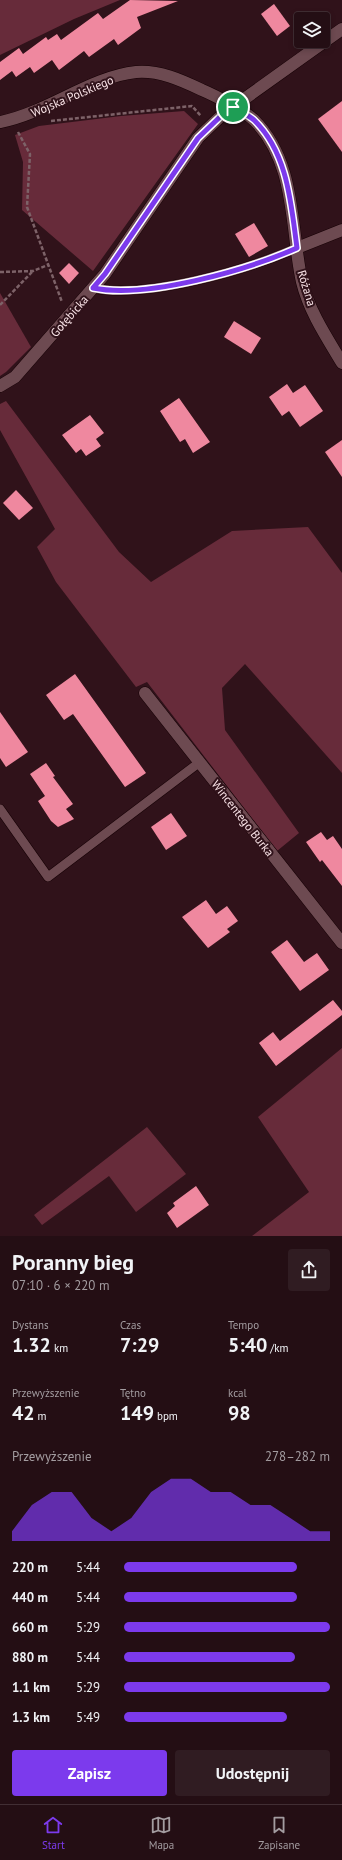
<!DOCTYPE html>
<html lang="pl">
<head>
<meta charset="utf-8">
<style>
	:root { --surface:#240e14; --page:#301c22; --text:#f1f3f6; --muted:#a39ca0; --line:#412e34; --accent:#7c3aed }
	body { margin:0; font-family:"PT Sans",sans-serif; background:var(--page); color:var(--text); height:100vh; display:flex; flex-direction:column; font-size:15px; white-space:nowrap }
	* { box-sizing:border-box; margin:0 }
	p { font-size:13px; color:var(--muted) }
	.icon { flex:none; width:22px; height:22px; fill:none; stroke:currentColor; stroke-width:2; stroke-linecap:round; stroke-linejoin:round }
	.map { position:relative; height:1236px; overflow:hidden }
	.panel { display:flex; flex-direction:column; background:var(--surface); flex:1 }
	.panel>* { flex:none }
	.controls { position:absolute; left:294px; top:12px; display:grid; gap:8px }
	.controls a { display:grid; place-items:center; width:36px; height:36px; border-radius:4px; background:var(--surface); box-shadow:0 2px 6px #0003,0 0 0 1px var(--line); font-size:20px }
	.pin { position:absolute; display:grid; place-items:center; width:34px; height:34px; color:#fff; margin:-17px; border:2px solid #fff; border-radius:50%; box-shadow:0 1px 4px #0007 }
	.round { display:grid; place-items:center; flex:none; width:42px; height:42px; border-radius:4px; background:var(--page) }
	.summary { display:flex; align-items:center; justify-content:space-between; height:68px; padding:0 12px }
	h1 { font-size:22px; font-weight:600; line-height:30px }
	.stats { display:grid; grid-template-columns:repeat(3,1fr); gap:6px; height:68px; padding:4px 12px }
	.stats div { display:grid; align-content:center }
	.stats b { font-size:20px; font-weight:600 }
	.stats small { font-size:11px; font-weight:400 }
	.stats p { font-size:11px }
	.chart { height:112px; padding:8px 12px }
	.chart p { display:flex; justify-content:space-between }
	.chart svg { width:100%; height:72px; margin-top:4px; fill:var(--accent); opacity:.7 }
	.action { display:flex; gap:8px; margin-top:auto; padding:8px 12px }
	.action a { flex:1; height:46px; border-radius:4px; background:var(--accent); color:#fff; font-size:16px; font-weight:600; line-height:46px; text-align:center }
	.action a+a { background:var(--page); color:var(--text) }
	ul { padding:0 12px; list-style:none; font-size:13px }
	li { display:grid; grid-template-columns:64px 48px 1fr; align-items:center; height:30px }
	li i { height:10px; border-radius:5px; background:var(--accent) }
	.dock { display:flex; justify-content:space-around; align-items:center; height:56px; border-top:1px solid var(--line); background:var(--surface); font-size:11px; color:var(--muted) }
	.dock a { display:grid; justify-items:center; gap:2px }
	.dock .active { color:var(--accent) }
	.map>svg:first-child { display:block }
</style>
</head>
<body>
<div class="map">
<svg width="342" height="1236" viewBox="0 0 342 1236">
	<rect width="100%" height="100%" fill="#30121a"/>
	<g fill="#672b3a">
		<path d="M0 0H120L74 19 0 55Z"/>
		<path d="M184 111 198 124 93 271 22 210 23 162 15 135 39 126 121 116Z"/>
		<path d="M0 293 31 347 6 372 0 376Z"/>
		<path d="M6 401 119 552 151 582 232 531 308 527 342 573V773L245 664 222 688 225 730 299 833 277 851 147 682 136 687 56 582 37 547 55 529 0 430V404Z"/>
		<path d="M342 1048V1236H252L309 1192 258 1117Z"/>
		<path d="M147 1127 186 1174 136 1212 109 1176 42 1225 34 1215Z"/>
	</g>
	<g fill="#ef889f">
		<path d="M130 0 178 1 137 17 141 28 118 45 114 39 89 57 84 51 59 70 52 60 34 73 30 67 16 77 12 71 0 80V62L19 48 23 54 46 37 48 40 57 34 61 40 98 13 103 19Z"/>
		<path d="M274 4 290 26 277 36 261 14Z"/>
		<path d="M342 101V152L318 119Z"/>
		<path d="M254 223 268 246 249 257 235 234Z"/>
		<path d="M69 263 79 273 69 284 59 273Z"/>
		<path d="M234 321 261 338 251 354 224 337Z"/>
		<path d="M287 384 293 393 305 385 323 411 300 427 289 411 282 416 269 397Z"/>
		<path d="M179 398 210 442 193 453 185 439 180 442 160 411Z"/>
		<path d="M90 415 104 433 96 439 101 446 86 456 81 449 76 453 62 435Z"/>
		<path d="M342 440V477L325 452Z"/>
		<path d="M16 490 33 508 19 520 3 503Z"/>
		<path d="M75 674 146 773 125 787 73 714 64 720 46 695Z"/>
		<path d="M0 712 28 752 6 767 0 758Z"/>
		<path d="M46 763 55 776 53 777 73 804 66 809 74 819 58 827 51 821 38 801 45 796 30 774Z"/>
		<path d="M171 813 187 836 166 850 151 827Z"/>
		<path d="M321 832 327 840 333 836 342 849V886L322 860 320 862 306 842Z"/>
		<path d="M206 900 216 914 227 906 238 921 227 929 230 932 208 948 182 917Z"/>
		<path d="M287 940 304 962 317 953 329 970 300 991 271 952Z"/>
		<path d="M333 1000 342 1011V1015L276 1066 259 1043 273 1032 280 1041Z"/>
		<path d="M196 1186 209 1205 177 1228 167 1213 175 1206 173 1203Z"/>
	</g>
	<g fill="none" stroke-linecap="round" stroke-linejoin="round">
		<g stroke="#160105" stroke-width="10">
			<g id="service">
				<path d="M93 288C147 299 246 270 297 248"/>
				<path d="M0 809 48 877 200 762"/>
			</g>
		</g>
		<g stroke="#160105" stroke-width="13">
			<g id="minor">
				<path d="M297 248 342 230"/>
				<path d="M0 386 15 377 105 274 198 138 223 114 233 107"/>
				<path d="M145 693 342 943"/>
			</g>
		</g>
		<g stroke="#160105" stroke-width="13">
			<g id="tertiary">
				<path d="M233 107 342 29"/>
				<path d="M0 122C47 113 90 77 136 72 159 70 181 80 202 90 216 96 243 110 254 120 297 163 290 228 302 282 309 311 327 338 342 363"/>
			</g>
		</g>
		<g stroke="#7d6268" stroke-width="2.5" stroke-dasharray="4 2" stroke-linecap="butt">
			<path d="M51 121 192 106 201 116"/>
			<path d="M18 132 30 154 27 207 62 302"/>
			<path d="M0 272 33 271 48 265"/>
			<path d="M0 305 33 271"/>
		</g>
		<use href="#service" stroke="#6d4a51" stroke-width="9"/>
		<use href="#minor" stroke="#6d4a51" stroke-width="12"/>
		<use href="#tertiary" stroke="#6d4a51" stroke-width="12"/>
	</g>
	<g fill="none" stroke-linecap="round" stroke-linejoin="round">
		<g stroke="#fff" stroke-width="8">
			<path id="route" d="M233 107C240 111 248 115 254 120 288 153 291 204 297 248 247 270 147 299 93 288L105 274 198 138 223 114Z"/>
		</g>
		<use href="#route" stroke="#7c3aed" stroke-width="5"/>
	</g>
	<g text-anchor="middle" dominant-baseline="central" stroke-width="4" stroke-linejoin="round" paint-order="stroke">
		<g font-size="12" fill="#fae4e8" stroke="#30121a">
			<text transform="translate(72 96) rotate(-23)">Wojska Polskiego</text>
			<text transform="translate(307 288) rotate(73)">Różana</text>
			<text transform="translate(69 316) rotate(-49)">Gołębicka</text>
			<text transform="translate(243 818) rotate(52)">Wincentego Burka</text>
		</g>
	</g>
</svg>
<div class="controls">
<a><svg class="icon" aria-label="layers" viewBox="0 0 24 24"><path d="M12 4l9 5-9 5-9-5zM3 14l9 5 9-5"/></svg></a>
</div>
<div class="pin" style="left:233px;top:107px;background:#1e9e55"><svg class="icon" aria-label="arrive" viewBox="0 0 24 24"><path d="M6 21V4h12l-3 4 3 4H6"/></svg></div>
</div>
<section class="panel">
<div class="summary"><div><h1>Poranny bieg</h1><p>07:10 · 6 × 220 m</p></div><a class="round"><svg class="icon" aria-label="share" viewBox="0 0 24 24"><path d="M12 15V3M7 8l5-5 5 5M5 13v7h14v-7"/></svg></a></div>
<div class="stats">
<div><p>Dystans</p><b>1.32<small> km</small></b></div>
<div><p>Czas</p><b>7:29</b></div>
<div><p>Tempo</p><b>5:40<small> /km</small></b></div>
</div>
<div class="stats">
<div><p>Przewyższenie</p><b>42<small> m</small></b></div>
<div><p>Tętno</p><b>149<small> bpm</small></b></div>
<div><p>kcal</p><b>98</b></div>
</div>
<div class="chart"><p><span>Przewyższenie</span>278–282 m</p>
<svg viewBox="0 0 160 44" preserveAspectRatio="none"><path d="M0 44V38L10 22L20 14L30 14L40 30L50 38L60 30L70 14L80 6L90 6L100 14L110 14L120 22L130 22L140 30L150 38L160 38V44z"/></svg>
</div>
<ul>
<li><b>220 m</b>5:44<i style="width:84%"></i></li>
<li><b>440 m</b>5:44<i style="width:84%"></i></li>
<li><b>660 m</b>5:29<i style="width:100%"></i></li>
<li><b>880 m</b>5:44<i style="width:83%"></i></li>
<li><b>1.1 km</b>5:29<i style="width:100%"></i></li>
<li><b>1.3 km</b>5:49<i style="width:79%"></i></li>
</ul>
<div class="action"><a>Zapisz</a><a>Udostępnij</a></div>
</section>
<nav class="dock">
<a class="active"><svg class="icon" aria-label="home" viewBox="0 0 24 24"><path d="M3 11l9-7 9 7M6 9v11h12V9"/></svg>Start</a>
<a><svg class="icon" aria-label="map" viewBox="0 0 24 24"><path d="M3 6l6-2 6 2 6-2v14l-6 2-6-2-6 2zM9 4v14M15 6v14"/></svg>Mapa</a>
<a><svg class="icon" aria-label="saved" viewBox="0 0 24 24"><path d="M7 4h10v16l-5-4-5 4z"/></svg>Zapisane</a>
</nav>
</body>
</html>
